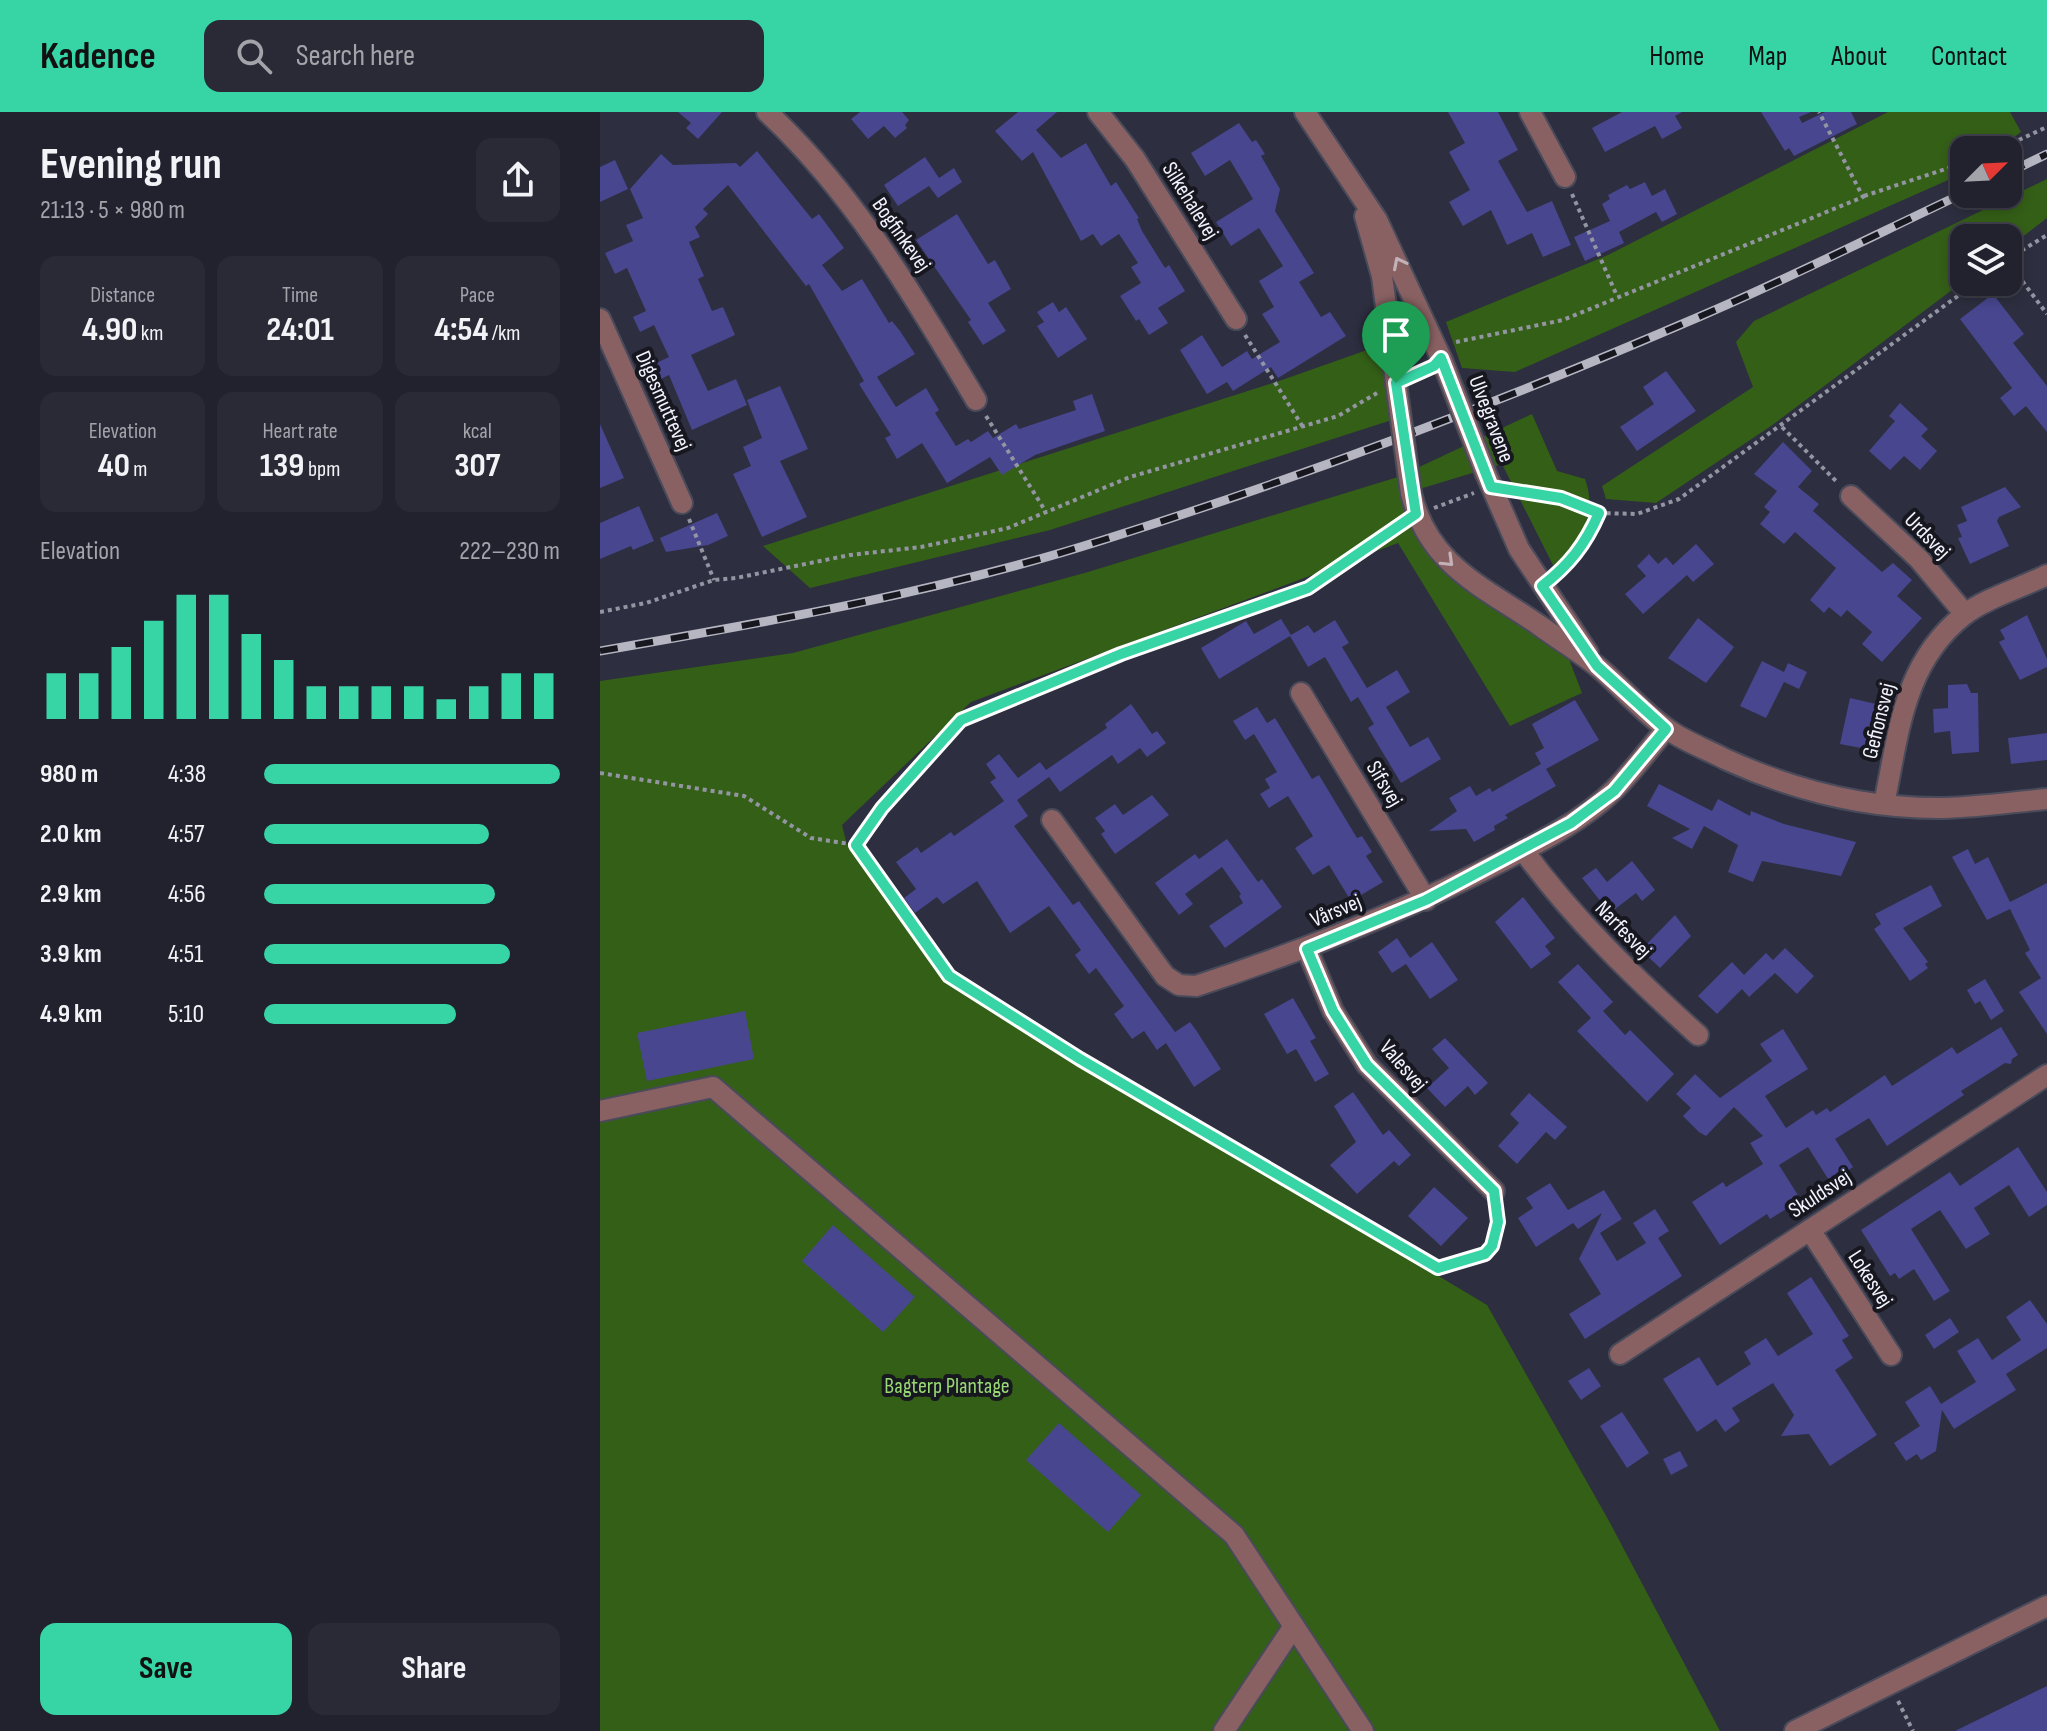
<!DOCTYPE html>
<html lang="en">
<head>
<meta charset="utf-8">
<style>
	:root { --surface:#22222f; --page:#2a2a37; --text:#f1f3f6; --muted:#a2a4aa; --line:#3f3f4b; --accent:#37d4a6 }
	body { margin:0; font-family:"Sofia Sans Condensed",sans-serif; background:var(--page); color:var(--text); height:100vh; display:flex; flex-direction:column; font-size:30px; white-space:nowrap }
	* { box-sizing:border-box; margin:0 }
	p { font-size:26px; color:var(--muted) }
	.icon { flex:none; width:44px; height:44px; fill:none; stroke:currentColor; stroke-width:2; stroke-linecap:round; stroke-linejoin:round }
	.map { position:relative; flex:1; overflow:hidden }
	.panel { display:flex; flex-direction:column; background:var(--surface); width:600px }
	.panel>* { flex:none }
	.needle { width:52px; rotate:66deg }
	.fabs { position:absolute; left:1350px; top:24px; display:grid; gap:16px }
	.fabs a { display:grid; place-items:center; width:72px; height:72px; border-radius:16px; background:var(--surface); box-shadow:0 4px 12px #0003,0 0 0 2px var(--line); font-size:40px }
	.pin { position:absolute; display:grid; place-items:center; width:68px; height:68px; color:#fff; margin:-82px -34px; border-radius:50% 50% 50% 0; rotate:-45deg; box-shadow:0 0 8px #0007 }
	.pin .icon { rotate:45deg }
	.round { display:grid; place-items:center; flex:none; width:84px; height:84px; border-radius:16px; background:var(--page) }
	.headline { display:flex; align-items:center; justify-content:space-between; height:136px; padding:0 40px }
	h1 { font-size:44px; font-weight:700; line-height:60px }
	.stats { display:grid; grid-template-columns:repeat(3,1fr); gap:12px; height:136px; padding:8px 40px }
	.stats div { display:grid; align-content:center; border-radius:16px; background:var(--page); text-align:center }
	.stats b { font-size:34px; font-weight:700 }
	.stats small { font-size:22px; font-weight:400 }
	.stats p { font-size:22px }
	.chart { height:224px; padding:16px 40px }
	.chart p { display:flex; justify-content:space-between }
	.chart svg { width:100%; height:144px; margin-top:8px; stroke:var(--accent); stroke-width:6 }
	.primary-button { display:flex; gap:16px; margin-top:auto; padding:16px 40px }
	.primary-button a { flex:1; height:92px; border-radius:16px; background:var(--accent); color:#111; font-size:32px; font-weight:700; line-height:92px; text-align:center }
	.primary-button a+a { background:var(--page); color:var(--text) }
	ul { padding:0 40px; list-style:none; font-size:26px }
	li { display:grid; grid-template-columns:128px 96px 1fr; align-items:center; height:60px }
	li i { height:20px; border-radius:10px; background:var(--accent) }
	header { display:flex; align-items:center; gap:48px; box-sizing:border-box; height:112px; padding:0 40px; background:var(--accent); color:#111 }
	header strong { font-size:38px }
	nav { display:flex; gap:44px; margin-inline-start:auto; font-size:28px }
	.search { width:560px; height:72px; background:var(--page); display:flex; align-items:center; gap:20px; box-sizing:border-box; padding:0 28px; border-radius:16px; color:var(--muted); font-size:30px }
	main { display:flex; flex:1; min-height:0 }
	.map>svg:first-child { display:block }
</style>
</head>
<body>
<header>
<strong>Kadence</strong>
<div class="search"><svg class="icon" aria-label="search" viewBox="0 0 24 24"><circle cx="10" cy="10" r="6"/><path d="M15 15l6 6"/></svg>Search here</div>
<nav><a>Home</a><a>Map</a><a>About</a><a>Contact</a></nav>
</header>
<main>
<section class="panel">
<div class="headline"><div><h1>Evening run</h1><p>21:13 · 5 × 980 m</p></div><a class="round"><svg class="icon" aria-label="share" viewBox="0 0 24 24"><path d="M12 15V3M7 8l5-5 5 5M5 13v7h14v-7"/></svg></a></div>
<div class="stats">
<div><p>Distance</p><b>4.90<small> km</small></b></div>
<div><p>Time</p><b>24:01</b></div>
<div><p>Pace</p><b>4:54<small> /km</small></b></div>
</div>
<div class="stats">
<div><p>Elevation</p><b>40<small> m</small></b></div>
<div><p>Heart rate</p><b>139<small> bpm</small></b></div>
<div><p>kcal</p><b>307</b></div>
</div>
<div class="chart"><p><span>Elevation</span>222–230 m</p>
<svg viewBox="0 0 160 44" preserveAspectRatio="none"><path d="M5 44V30M15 44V30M25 44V22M35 44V14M45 44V6M55 44V6M65 44V18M75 44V26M85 44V34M95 44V34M105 44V34M115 44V34M125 44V38M135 44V34M145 44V30M155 44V30"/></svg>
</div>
<ul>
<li><b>980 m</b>4:38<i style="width:100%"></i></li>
<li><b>2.0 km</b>4:57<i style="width:76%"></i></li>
<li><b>2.9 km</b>4:56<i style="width:78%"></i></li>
<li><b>3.9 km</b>4:51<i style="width:83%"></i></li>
<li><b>4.9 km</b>5:10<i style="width:65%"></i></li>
</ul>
<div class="primary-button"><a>Save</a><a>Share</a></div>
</section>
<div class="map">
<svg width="1447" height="1619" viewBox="0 0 1447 1619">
	<rect width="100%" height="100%" fill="#2d2e3f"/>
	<g fill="#345f17">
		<path d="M1288 0H1410L1421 20 1397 38H1364V61L915 260 862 256 846 210 1008 143Z"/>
		<path d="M1447 67V106L1408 136V126H1364V169L1171 314 1056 391 1006 387 1002 374 1153 275 1136 230 1154 209Z"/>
		<path d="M784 232 792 308 450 418 210 476 163 434 682 268Z"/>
		<path d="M932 302 957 359 985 367C999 404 977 431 956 459L902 352 803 382 813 417 854 468 967 542 982 581 910 614 798 431 371 590 242 713 247 733 345 869 887 1193 1009 1409 1120 1619H0V569L193 541 488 460 798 365Z"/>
	</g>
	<g fill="#47468f">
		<path d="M78 0H122L98 27 86 16 91 11Z"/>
		<path d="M260 0H302L309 8 305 13 307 16 295 26 284 14 268 27 251 7Z"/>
		<path d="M418 0H457L436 18 461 46 486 31 511 74 516 70 539 106 537 107 542 119 565 156 569 153 585 179 558 196 568 211 549 223 539 207 536 209 520 184 541 171 531 155 538 151 519 122 501 134 493 122 481 129 433 40 422 49 395 19Z"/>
		<path d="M848 0H898L918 38 898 49 927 100 952 89 971 133 943 145 932 121 907 133 891 98 863 114 849 90 870 78 849 40 865 31Z"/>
		<path d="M1022 0H1082L1075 4 1082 16 1062 27 1055 14 1005 40 992 16Z"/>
		<path d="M1161 0H1211L1199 5 1202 11 1225 0H1251L1257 12 1194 44 1189 36 1185 39Z"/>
		<path d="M639 11 652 30 656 28 665 42 661 44 680 77 675 99 714 161 699 170 721 205 730 200 746 224 678 266 671 255 633 279 627 270 607 282 580 238 602 223 622 255 647 239 652 247 680 230 662 202 674 195 659 169 683 154 659 116 631 134 616 110 653 87 630 48 605 64 591 41Z"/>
		<path d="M157 39 212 107 219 102 244 136 222 153 242 179 262 167 289 211 292 209 300 219 315 242 277 265 296 295 326 276 339 298 335 301 356 334 368 327 371 330 388 319 393 326 416 312 419 317 476 298 473 289 492 282 505 319 435 343 402 363 390 345 347 371 322 331 297 347 285 326 291 323 259 272 264 269 209 172 206 174 128 73 103 97 108 102 95 115 100 125 89 130 104 164 98 167 112 199 123 195 135 223 91 243 108 279 136 267 147 293 92 318 69 263 61 267 54 252 69 245 54 213 40 220 33 205 46 199 27 156 15 162 5 141 33 129 26 113 43 106 30 77 61 42 73 53 136 51 140 55Z"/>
		<path d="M325 45 339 66 354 56 362 70 338 86 329 74 298 94 284 73Z"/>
		<path d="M15 48 28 77 0 90V55Z"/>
		<path d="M1045 70 1052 84 1065 77 1077 102 1062 110 1056 100 1019 120 1024 131 985 149 974 125 1010 109 1002 92 1010 87 1008 83 1027 73 1030 77Z"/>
		<path d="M357 102 388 152 395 148 411 177 388 191 406 219 383 233 368 210 371 208 316 128Z"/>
		<path d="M1393 182 1424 222 1413 231 1447 274V320L1426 294 1414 304 1400 286 1412 276 1360 207Z"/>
		<path d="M453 190 459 200 466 195 487 227 458 246 437 214 444 210 437 200Z"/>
		<path d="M1066 259 1096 299 1037 339 1020 315 1054 292 1043 275Z"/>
		<path d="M180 274 208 337 180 349 207 405 162 425 133 362 151 354 143 335 162 326 147 288Z"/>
		<path d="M1300 291 1328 317 1321 324 1337 339 1320 358 1304 344 1290 358 1269 339 1295 309 1289 304Z"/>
		<path d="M0 312 24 366 0 376Z"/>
		<path d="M1183 330 1212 359 1198 375 1219 392 1213 399 1282 460 1293 451 1312 468 1297 484 1322 506 1282 550 1262 532 1272 520 1247 498 1241 505 1229 495 1224 501 1210 488 1236 456 1195 420 1184 432 1160 412 1170 400 1164 395 1177 379 1154 362Z"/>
		<path d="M1405 375 1421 395 1399 405 1397 409 1409 434 1370 452 1358 426 1362 425 1357 413 1367 409 1361 395Z"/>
		<path d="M39 394 54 429 33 438 31 434 0 447V411Z"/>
		<path d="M117 401 128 424 108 433 66 440 60 426Z"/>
		<path d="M1096 432 1114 452 1093 470 1087 463 1043 502 1025 482 1046 464 1037 454 1049 442 1058 452 1066 445 1073 453Z"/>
		<path d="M1427 503 1447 547V555L1420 568 1399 530 1405 527 1400 518Z"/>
		<path d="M1098 506 1134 535 1106 571 1068 546Z"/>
		<path d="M681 507 691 523 708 513 714 521 735 508 749 531 742 535 767 576 797 558 810 580 786 595 810 635 828 625 841 647 801 671 768 616 774 612 758 585 751 590 725 545 708 555 690 524 619 567 601 536 646 509 654 522Z"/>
		<path d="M1162 549 1184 560 1188 551 1207 560 1199 577 1184 570 1166 606 1140 594Z"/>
		<path d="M1367 572 1371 581H1378L1379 640 1352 642 1350 619 1334 621 1333 597 1348 596V573Z"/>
		<path d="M1250 586 1276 592 1266 637 1240 632Z"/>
		<path d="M975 588 999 628 946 657 956 674 905 703 908 706 894 714 895 718 874 730 866 717 829 719 857 699 849 686 870 674 876 684 890 676 892 680 941 652 935 641 944 636 932 612Z"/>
		<path d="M531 592 552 622 557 619 566 631 547 645 540 636 518 652 512 643 460 680 449 665 417 688 428 704 414 714 473 793 479 789 575 920 590 910 596 918 621 957 594 975 566 931 557 938 544 919 532 927 514 902 524 894 496 856 489 862 475 843 481 838 449 794 410 821 377 769 343 792 337 785 315 801 304 786 316 777 296 750 317 735 321 741 351 720 354 724 404 689 390 670 396 666 386 652 399 642 418 666 440 650 446 658 507 616 505 612Z"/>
		<path d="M657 595 667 611 675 606 712 667 719 663 757 726 762 724 772 740 766 744 783 770 751 789 729 753 713 763 695 736 713 724 688 684 669 696 660 682 670 676 665 667 677 660 654 622 645 628 633 609Z"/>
		<path d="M1447 621V648L1411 652 1408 626Z"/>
		<path d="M1059 672 1112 699 1118 687 1150 704 1151 699 1184 712 1256 730 1241 764 1162 749 1153 770 1128 760 1138 733 1104 714 1092 737 1072 726 1090 717 1047 694Z"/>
		<path d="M552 683 569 703 515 742 501 722 505 719 495 706 515 692 523 703Z"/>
		<path d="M627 727 658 770 662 767 682 795 625 836 609 814 643 791 639 784 641 782 622 755 585 782 593 792 579 803 555 771 595 742 599 747Z"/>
		<path d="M1368 737 1375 752 1388 745 1410 790 1447 771V922L1419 880 1441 866 1425 841 1430 838 1410 797 1387 808 1352 745Z"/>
		<path d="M1032 749 1055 778 1042 789 1036 781 1010 801 982 766 996 756 1007 770Z"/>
		<path d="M1331 773 1342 794 1303 816 1328 850 1325 852 1328 856 1310 869 1274 817 1281 812 1275 802Z"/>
		<path d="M923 785 955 826 945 834 951 842 931 857 895 810Z"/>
		<path d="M1075 803 1091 824 1060 856 1041 838Z"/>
		<path d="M797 826 810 846 832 830 858 868 830 887 806 852 792 861 778 840Z"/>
		<path d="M1185 836 1214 864 1197 882 1175 861 1149 885 1142 877 1117 902 1098 884 1132 850 1144 863 1166 841 1173 848Z"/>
		<path d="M978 852 1013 890 1003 899 1025 923 1030 918 1074 962 1047 990 977 919 991 906 958 870Z"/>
		<path d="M1385 867 1404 899 1391 908 1380 889 1375 892 1367 878Z"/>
		<path d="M693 886 716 926 710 929 729 962 715 970 696 937 687 942 664 902Z"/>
		<path d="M145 899 154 947 47 969 37 921Z"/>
		<path d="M1401 915 1418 943 1412 947 1411 952 1405 951 1361 979 1364 983 1287 1034 1269 1006 1235 1027 1253 1055 1230 1070 1208 1035 1179 1053 1201 1088 1170 1107 1167 1102 1120 1133 1092 1090 1123 1070 1126 1075 1163 1052 1150 1031 1163 1024 1134 995 1106 1024 1099 1020 1083 1004 1091 996 1076 982 1095 962 1120 986 1172 949 1160 932 1183 917 1208 957 1165 984 1186 1016 1213 998 1216 1003 1227 996 1230 1000 1285 963 1292 974 1352 935 1357 942Z"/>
		<path d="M845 926 888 971 875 983 868 974 845 995 827 976 849 956 832 937Z"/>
		<path d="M753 980 783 1023 789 1018 811 1043 799 1054 794 1049 757 1082 730 1053 756 1030 734 994Z"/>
		<path d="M929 981 967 1015 955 1028 946 1020 917 1052 898 1034 919 1011 910 1002Z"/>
		<path d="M1418 1035 1447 1080V1093L1429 1105 1409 1073 1374 1096 1390 1122 1366 1137 1340 1098 1311 1117 1350 1179 1334 1189 1314 1157 1299 1167 1295 1161 1290 1164 1261 1118 1350 1060 1360 1074Z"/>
		<path d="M950 1071 968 1098 1004 1078 1022 1107 1000 1121 1017 1149 1046 1131 1033 1111 1055 1097 1069 1119 1058 1126 1082 1164 985 1227 969 1202 1001 1182 979 1147 1002 1101 978 1117 973 1111 936 1135 918 1106 933 1096 926 1086Z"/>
		<path d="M834 1075 868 1106 841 1134 808 1104Z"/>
		<path d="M233 1113 315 1185 283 1220 202 1149Z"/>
		<path d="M1211 1165 1249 1224 1242 1228 1253 1246 1235 1258 1277 1323 1230 1354 1209 1322 1181 1324 1194 1303 1173 1271 1132 1296 1140 1309 1125 1320 1116 1307 1097 1320 1063 1267 1099 1245 1117 1274 1151 1252 1144 1240 1166 1226 1178 1244 1213 1222 1187 1181Z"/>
		<path d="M1430 1188 1447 1212V1236L1406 1262 1416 1278 1354 1317 1342 1298 1336 1339 1321 1348 1317 1342 1306 1349 1294 1331 1320 1314 1305 1290 1330 1274 1341 1292 1376 1270 1357 1239 1378 1226 1392 1248 1421 1228 1406 1205Z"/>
		<path d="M1350 1206 1359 1220 1334 1237 1325 1223Z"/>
		<path d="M989 1256 1001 1274 981 1288 968 1269Z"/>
		<path d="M1022 1300 1049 1341 1027 1356 1000 1314Z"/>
		<path d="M459 1311 541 1383 508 1420 426 1348Z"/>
		<path d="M1080 1339 1088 1354 1071 1363 1063 1347Z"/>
		<path d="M1447 1574V1619H1355Z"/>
	</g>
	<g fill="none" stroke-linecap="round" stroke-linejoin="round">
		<g stroke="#494a5a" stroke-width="24">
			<g id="minor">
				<path d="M167 0C255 82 315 186 376 288"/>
				<path d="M498 0 535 47 636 207"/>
				<path d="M705 0 777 108 842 248"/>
				<path d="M930 0 965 65"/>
				<path d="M765 104 782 164 796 271"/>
				<path d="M0 207 82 391"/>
				<path d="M886 362 919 437 988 541"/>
				<path d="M811 381C829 456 887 476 943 516 961 529 981 541 998 555 1021 574 1041 599 1066 616 1083 629 1106 637 1125 647 1193 678 1269 697 1344 696 1378 695 1413 690 1447 687"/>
				<path d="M1251 384 1319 447 1365 502"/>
				<path d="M701 581 826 788"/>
				<path d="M1284 692C1299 621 1303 551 1364 503 1384 487 1423 475 1447 463"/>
				<path d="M452 708 565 864 579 873 596 874C699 840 799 802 896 752 936 732 982 710 1015 677 1033 659 1049 637 1066 617"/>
				<path d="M923 738C974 808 1034 865 1098 923"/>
				<path d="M707 837 733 899 767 953 894 1079"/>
				<path d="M0 999 113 975 634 1423 763 1619"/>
				<path d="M1210 1118 1291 1243"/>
				<path d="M1020 1242 1447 963"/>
				<path d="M624 1619 694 1514"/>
				<path d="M1195 1619 1447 1494"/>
			</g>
		</g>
		<g stroke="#9495a3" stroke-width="4" stroke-dasharray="4 4" stroke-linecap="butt">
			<path d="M1397 38 1447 15"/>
			<path d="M972 82 1017 184"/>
			<path d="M1264 84 1364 51"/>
			<path d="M1408 147 1447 123"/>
			<path d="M1408 150 1447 202"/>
			<path d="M645 223 703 315"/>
			<path d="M856 230 963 208 1263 85 1219 0"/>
			<path d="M386 304 446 400"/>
			<path d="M1182 315 1237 370"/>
			<path d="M914 379 961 386 999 401 1037 402 1079 387 1377 170"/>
			<path d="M834 396 874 381"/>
			<path d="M89 407 114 468"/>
			<path d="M959 461 986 430 999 401"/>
			<path d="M0 500 46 491 114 468 136 466 250 443 321 435 408 416 530 365 738 304 777 281"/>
			<path d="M0 661 144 684 211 726 256 733 282 696 361 608 521 542 708 476 801 413"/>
			<path d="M256 733 349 864 480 947 838 1156C875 1145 901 1145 896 1098"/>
			<path d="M1298 1589 1313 1619"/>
		</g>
		<use href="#minor" stroke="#896163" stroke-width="20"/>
		<g stroke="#b5b6c2" stroke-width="9">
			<g id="rail">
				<path d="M1408 61 1447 42"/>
				<path d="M0 539C168 510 340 480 503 428 704 365 908 287 1101 204 1190 166 1277 122 1364 81"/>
			</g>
		</g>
		<use href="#rail" stroke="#17171f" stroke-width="6" stroke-dasharray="18" stroke-linecap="butt"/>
		<g stroke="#494a5a" stroke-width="24" stroke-linecap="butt">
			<g id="minor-bridge">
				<path d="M842 248 886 362"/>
				<path d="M796 271 811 381"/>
			</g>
		</g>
		<use href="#minor-bridge" stroke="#896163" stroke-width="20"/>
	</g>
	<defs><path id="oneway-chevron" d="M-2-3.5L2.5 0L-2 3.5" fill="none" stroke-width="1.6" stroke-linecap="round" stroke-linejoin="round" transform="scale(2)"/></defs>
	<g stroke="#c3b1b8">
		<use href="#oneway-chevron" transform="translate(799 151) rotate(-117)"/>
		<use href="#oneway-chevron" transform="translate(848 449) rotate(44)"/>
	</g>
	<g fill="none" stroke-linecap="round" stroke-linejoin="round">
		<g stroke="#fff" stroke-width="16">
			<path id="route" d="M841 246 891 375 961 386 999 401C985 433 969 453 942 474L997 554 1066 617 1014 679 971 711 826 788 707 837 733 899 767 953 894 1079 898 1110 892 1134 885 1142 838 1156 480 947 349 864 256 733 282 696 361 608 521 542 708 476 816 402 796 271 834 254Z"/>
		</g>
		<use href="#route" stroke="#37d4a6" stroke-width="10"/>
	</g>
	<g text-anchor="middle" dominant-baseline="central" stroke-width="8" stroke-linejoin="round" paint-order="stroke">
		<g font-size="22" fill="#f2f3fe" stroke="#17171f">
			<text transform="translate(590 89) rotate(58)">Silkehalevej</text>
			<text transform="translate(301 123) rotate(55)">Bogfinkevej</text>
			<text transform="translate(63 289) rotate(66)">Digesmuttevej</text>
			<text transform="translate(891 307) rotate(69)">Ulvegravene</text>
			<text transform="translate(1327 424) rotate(46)">Urdsvej</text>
			<text transform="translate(1279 609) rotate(-76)">Gefionsvej</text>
			<text transform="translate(784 672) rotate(59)">Sifsvej</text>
			<text transform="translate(736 799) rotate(-23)">Vårsvej</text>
			<text transform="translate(1023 818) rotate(46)">Narfesvej</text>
			<text transform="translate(803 954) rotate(49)">Valesvej</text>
			<text transform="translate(1220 1082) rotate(-33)">Skuldsvej</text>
			<text transform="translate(1270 1167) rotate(57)">Lokesvej</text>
		</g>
		<g font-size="22" fill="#99d974" stroke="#17171f">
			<text x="347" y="1274">Bagterp Plantage</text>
		</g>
	</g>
</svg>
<div class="fabs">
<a><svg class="needle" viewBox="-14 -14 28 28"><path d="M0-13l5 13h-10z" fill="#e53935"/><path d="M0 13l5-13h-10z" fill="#a2a4aa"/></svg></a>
<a><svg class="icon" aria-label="layers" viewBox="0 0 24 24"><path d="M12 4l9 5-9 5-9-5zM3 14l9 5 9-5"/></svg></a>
</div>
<div class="pin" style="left:796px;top:271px;background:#1e9e55"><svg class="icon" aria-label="arrive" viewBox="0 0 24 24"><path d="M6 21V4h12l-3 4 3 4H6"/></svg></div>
</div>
</main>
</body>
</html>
